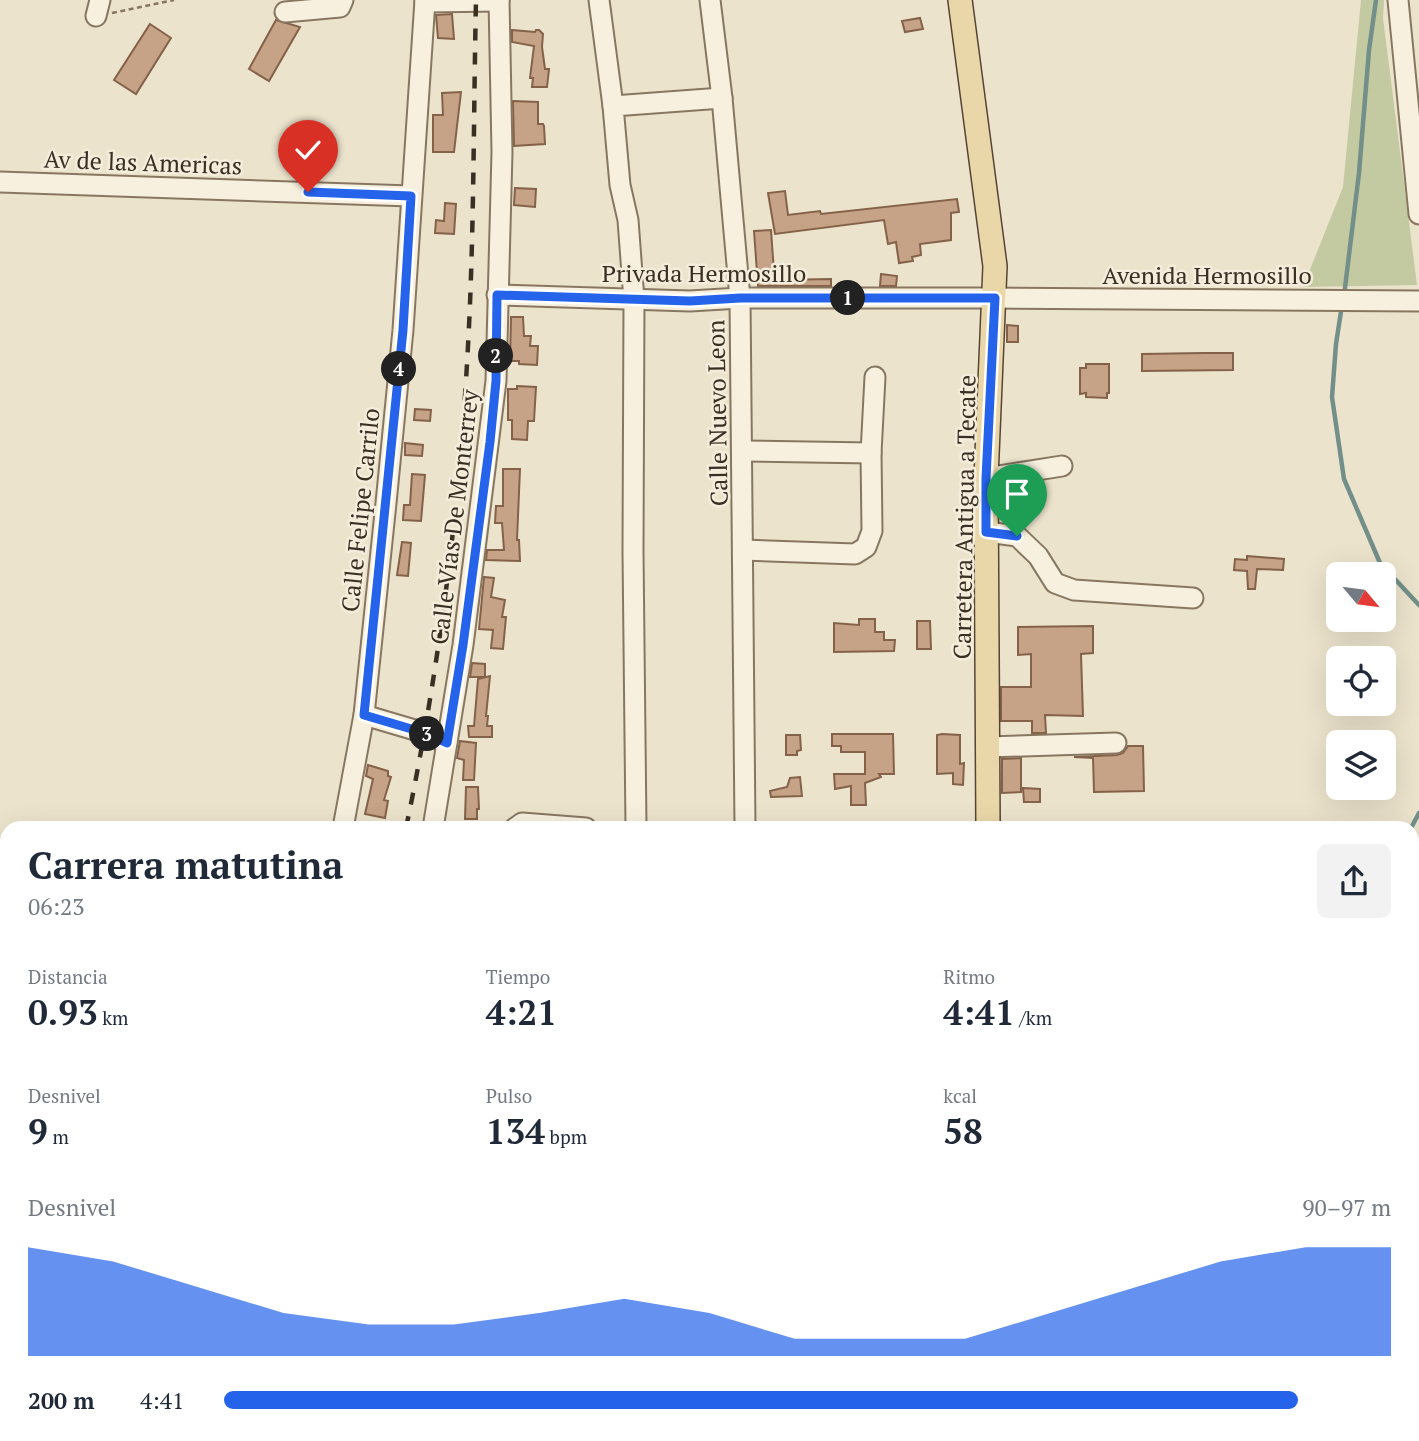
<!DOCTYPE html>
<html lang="es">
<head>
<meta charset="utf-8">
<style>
	:root { --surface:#fff; --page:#f2f2f3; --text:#1f2937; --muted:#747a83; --accent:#2563eb }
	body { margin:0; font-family:"PT Serif",serif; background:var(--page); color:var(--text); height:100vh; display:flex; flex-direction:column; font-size:26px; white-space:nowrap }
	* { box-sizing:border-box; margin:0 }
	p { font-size:23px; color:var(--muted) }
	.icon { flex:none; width:38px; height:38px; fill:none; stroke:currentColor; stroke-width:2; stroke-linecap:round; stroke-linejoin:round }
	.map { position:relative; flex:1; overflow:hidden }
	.details { position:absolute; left:0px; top:821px; width:1419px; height:621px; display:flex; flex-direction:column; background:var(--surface); border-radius:21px 21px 0 0; box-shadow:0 7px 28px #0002 }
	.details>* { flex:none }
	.needle { width:46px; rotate:119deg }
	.buttons { position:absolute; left:1326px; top:562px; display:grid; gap:14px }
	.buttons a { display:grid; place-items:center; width:70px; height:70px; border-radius:10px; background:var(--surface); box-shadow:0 7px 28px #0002; font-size:35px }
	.pin { position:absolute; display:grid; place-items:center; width:60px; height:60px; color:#fff; margin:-72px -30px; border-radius:50% 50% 50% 0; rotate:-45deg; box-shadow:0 0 7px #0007 }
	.pin .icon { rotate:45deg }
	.km { position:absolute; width:35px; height:35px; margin:-18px; border-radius:50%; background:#222; color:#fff; font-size:19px; line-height:35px; text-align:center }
	.round { display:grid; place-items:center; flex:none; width:74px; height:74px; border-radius:10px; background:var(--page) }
	.summary { display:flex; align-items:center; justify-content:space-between; height:119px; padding:0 28px }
	h1 { font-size:38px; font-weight:700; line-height:52px }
	.figures { display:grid; grid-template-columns:repeat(3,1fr); gap:10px; height:119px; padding:7px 28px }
	.figures div { display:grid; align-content:center }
	.figures b { font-size:35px; font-weight:700 }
	.figures small { font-size:19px; font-weight:400 }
	.figures p { font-size:19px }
	.chart { height:196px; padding:14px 28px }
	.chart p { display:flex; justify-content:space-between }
	.chart svg { width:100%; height:126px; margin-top:7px; fill:var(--accent); opacity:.7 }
	ul { padding:0 28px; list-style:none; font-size:23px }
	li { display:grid; grid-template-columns:112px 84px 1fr; align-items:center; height:52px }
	li i { height:18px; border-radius:9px; background:var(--accent) }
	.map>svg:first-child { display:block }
</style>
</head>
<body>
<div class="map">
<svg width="1419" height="1441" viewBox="0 0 1419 1441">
	<rect width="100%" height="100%" fill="#ece3cc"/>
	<path fill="#e1dbba" d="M1419 864V1084L1412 1085V875Z"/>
	<path fill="#c3c9a1" d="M1361 0H1384L1383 18 1417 285 1303 287 1343 187Z"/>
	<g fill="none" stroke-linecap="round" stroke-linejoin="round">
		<g stroke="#738f89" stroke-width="4.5">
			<path d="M1344 296 1359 173 1369 50 1376 0"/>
			<path d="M1342 305 1336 344 1332 397 1344 479 1380 563 1419 605"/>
			<path d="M1411 828 1419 813"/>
			<path d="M1232 1435 1233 1441"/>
		</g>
	</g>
	<g fill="#c6a286" stroke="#846249" stroke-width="2">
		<path d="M452 14 454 39 438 38 436 15Z"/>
		<path d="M920 18 923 29 905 32 902 21Z"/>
		<path d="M276 20 300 27 269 81 249 69Z"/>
		<path d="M150 24 171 38 136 94 114 80Z"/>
		<path d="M512 30 535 32 536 30H539L543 34 542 47 545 69H549L547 87H532L533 78H530L534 46 512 42Z"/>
		<path d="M461 92 454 152H433V115H443L442 93Z"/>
		<path d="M513 101 538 102V124H543L544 126 545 144 514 146Z"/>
		<path d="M515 188 536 189 535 207 514 205Z"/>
		<path d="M785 191 788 215 820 211 821 214 957 199 959 212 951 213V240L920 244 921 255 912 257 913 261 899 263 896 242 888 244 884 220 775 234 768 193Z"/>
		<path d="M445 203 456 204 454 234 435 233 436 220 444 221Z"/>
		<path d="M771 230 775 286H758L754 231Z"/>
		<path d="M881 274 897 276 896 286H880Z"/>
		<path d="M831 279V286H776V280Z"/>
		<path d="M511 317H523L524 336H531L530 346H538L537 365 519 364V361H510Z"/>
		<path d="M1007 325 1018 326V342H1007Z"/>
		<path d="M1203 353H1233V370L1142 371V354Z"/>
		<path d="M1086 364H1109V393H1107V398L1086 397V393L1080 394V368H1086Z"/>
		<path d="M517 386 536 387 534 421H528L527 440 512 439V420H508V389H517Z"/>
		<path d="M415 409 431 410 430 421 414 420Z"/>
		<path d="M405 443 423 445 422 456 405 455Z"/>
		<path d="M503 469H520L517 540H519L520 561 486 560 487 550H504L502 523H495L496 506H503Z"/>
		<path d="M412 474 425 475 421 521 403 520 404 505H410Z"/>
		<path d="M402 542 411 543 408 576 397 575Z"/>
		<path d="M1247 556 1284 559 1283 570 1257 569 1255 589H1248L1247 571 1234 570 1235 559 1247 560Z"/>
		<path d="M484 577 494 578 491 597 505 600 502 617H506L503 649 491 648 493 630 479 629Z"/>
		<path d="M859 619H875V632H884V640H895L894 651 834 652V623L859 625Z"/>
		<path d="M917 621H930L931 649H917Z"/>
		<path d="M1093 626V653L1081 654 1083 716 1045 715 1046 733H1032V721H1001V687H1031V654L1018 655V627Z"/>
		<path d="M472 663 485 664V677H470Z"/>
		<path d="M490 676 486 716H488L487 726H492V737H469L468 726H474L478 679Z"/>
		<path d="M832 734H893L894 774H879L881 777 865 783 866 805H851V786L835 789 834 774H865V752H841V746H832Z"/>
		<path d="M942 734 960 735V764L964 763 963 785 953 784V773L937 774V735Z"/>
		<path d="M786 735H800L801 750 797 751V755H786Z"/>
		<path d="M460 741 476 743 474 780H463L464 760 457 758Z"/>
		<path d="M1128 746H1143L1144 791 1094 792 1093 758 1074 757 1117 755 1123 753Z"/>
		<path d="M1021 758V792L1002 793V759Z"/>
		<path d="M368 765 388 771V776L391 777 384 800 388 801 385 818 365 814 373 779 366 776Z"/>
		<path d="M800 777 802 796 771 797 770 791 787 787 790 778Z"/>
		<path d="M466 787H478L479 809H477V819H465Z"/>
		<path d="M1023 788 1040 789V802H1024Z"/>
	</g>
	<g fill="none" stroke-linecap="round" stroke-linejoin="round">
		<g stroke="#877761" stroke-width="23">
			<g id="minor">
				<path d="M599 0 613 106"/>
				<path d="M710 0 722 98 740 298 745 828"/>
				<path d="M1398 0 1419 214"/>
				<path d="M425 2 499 1"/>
				<path d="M285 12 340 7 343 0"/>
				<path d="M96 16 100 0"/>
				<path d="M0 182 411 196"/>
				<path d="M497 295 690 301 740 298H995L1419 301"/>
				<path d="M743 451 871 453"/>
				<path d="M986 478 1062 466"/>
				<path d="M987 532 1017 536 1038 556 1055 583 1074 590 1193 598"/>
				<path d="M743 550 855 554 866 547 872 531 871 453 875 377"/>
				<path d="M364 715 425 733 447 743"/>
				<path d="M988 747 1116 743"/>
				<path d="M343 828 364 715 386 503 403 330 425 0"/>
				<path d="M433 828 463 645 496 381 502 152 499 0"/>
				<path d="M515 828 522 823 586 828"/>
				<path d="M636 828 633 551 634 300 628 220 620 185 613 106 722 98"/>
				<path d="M675 1435V1441"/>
				<path d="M897 1435 898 1441"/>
				<path d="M1095 1435 1096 1441"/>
				<path d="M1203 1435V1441"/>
				<path d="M1258 1435 1259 1441"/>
				<path d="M1370 1435 1371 1441"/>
				<path d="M193 1441 195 1435"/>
				<path d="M288 1441 290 1435"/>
				<path d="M508 1441 509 1435"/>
				<path d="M590 1441 591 1435"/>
				<path d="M730 1441V1435"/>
			</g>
		</g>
		<g stroke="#564535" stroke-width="26">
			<g id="major">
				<path d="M960 0 995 266 986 478 988 828"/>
				<path d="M1412 1250 1419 1249"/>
				<path d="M1412 1268 1419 1267"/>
				<path d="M982 1435V1441"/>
			</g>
		</g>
		<path stroke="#877761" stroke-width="2.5" stroke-dasharray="5 3.5" stroke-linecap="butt" d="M112 13 174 0"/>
		<use href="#minor" stroke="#f7f0df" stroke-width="19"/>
		<use href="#major" stroke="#ead7a9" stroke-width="23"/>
		<g stroke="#3a2f23" stroke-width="4.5" stroke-dasharray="12 12" stroke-linecap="butt">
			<path d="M406 828C444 646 465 461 471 276 474 184 474 92 476 0"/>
			<path d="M266 1441 268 1435"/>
		</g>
	</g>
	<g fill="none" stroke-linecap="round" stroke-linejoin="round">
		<g stroke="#fff" stroke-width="14">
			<path id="route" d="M308 192 411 196 403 330 364 715 425 733 447 743 463 645 490 442 496 381 497 295 690 301 740 298H995L986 478V532L1017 536"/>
		</g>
		<use href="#route" stroke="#2563eb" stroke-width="9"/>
	</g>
	<g text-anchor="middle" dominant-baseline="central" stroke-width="5" stroke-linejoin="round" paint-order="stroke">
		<g font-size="24" fill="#3a2f23" stroke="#f4eddb">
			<text transform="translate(143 162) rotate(2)">Av de las Americas</text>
			<text x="704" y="273">Privada Hermosillo</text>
			<text x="1207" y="275">Avenida Hermosillo</text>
			<text transform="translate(717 413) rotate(-91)">Calle Nuevo Leon</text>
			<text transform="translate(360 510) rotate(-84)">Calle Felipe Carrilo</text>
			<text transform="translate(454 517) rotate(-83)">Calle Vías De Monterrey</text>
			<text transform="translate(964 517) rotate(-89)">Carretera Antigua a Tecate</text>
		</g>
	</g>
</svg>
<div class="buttons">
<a><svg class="needle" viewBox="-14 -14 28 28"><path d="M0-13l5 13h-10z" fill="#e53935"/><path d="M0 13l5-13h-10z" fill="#747a83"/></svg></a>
<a><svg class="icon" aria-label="locate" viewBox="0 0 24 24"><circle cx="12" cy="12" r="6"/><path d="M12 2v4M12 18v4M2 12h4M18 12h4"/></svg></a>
<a><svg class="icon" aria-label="layers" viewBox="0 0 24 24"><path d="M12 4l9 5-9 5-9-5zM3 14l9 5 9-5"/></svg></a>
</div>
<div class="pin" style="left:1017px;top:536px;background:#1e9e55"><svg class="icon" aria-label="arrive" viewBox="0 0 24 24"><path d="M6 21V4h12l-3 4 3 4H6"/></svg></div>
<div class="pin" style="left:308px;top:192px;background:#d93025"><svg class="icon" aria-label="check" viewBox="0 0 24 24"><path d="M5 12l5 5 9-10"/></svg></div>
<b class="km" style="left:848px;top:298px">1</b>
<b class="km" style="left:496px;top:356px">2</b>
<b class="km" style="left:427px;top:734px">3</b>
<b class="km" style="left:399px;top:369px">4</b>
<section class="details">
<div class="summary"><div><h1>Carrera matutina</h1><p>06:23</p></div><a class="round"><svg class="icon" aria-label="share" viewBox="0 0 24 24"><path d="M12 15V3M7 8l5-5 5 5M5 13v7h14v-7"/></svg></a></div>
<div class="figures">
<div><p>Distancia</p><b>0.93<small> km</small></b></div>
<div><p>Tiempo</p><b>4:21</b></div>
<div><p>Ritmo</p><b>4:41<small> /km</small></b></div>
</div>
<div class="figures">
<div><p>Desnivel</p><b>9<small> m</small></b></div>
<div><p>Pulso</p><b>134<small> bpm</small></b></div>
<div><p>kcal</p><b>58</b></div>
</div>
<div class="chart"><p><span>Desnivel</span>90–97 m</p>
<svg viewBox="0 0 160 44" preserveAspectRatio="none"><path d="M0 44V6L10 11L20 20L30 29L40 33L50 33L60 29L70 24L80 29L90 38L100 38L110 38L120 29L130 20L140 11L150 6L160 6V44z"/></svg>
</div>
<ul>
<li><b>200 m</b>4:41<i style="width:92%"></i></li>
</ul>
</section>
</div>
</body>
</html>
